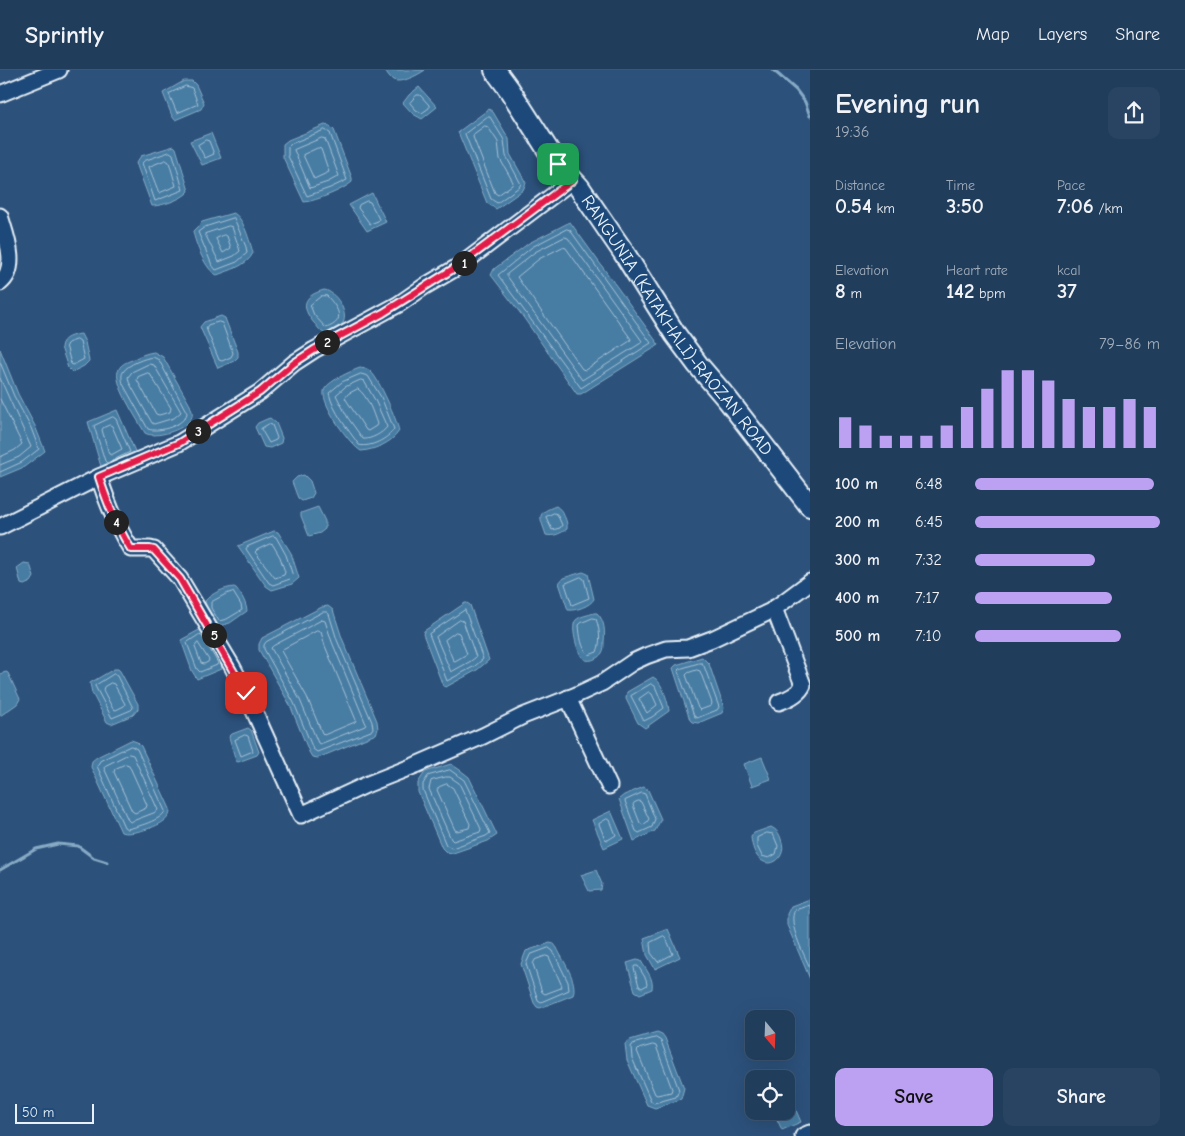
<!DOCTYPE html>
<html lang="en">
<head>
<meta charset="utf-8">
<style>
	:root { --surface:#213d5c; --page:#294462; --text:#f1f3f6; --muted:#a2aebb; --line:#3e5672; --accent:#bca0f2 }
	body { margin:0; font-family:"Comic Neue",sans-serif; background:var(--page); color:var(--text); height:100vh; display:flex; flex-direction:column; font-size:19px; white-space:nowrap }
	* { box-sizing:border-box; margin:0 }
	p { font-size:16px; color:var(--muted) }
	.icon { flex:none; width:28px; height:28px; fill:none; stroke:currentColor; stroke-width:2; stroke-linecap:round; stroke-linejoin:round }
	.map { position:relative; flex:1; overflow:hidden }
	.side { display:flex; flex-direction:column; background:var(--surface); width:375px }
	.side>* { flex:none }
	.needle { width:32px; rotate:161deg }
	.tools { position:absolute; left:745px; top:940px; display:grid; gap:10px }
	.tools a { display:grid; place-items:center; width:50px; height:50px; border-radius:10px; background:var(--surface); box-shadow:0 5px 20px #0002,0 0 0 1px var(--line); font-size:25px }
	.scale { position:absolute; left:15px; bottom:12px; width:79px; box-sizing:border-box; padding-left:5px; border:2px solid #e8f1f8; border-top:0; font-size:14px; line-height:18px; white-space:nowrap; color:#e8f1f8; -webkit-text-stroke:4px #1f4a7a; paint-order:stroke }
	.pin { position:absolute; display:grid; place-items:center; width:42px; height:42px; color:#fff; margin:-21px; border-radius:10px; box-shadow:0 2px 8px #0006 }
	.km { position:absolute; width:25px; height:25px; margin:-12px; border-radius:50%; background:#222; color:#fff; font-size:14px; line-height:25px; text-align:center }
	.round { display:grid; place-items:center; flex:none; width:52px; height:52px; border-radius:10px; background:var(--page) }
	.overview { display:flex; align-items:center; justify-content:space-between; height:85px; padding:0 25px }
	h1 { font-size:28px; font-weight:700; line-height:38px }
	.stats { display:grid; grid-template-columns:repeat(3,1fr); gap:8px; height:85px; padding:5px 25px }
	.stats div { display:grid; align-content:center }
	.stats b { font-size:21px; font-weight:700 }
	.stats small { font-size:14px; font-weight:400 }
	.stats p { font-size:14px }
	.chart { height:140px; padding:10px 25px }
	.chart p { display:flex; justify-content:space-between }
	.chart svg { width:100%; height:90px; margin-top:5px; stroke:var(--accent); stroke-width:6 }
	.cta { display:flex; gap:10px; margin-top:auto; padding:10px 25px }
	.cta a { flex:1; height:58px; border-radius:10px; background:var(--accent); color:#111; font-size:20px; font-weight:700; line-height:58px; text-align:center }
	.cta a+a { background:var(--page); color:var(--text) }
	ul { padding:0 25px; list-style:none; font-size:16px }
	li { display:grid; grid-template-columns:80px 60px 1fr; align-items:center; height:38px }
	li i { height:12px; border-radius:6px; background:var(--accent) }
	header { display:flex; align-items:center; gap:30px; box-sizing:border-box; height:70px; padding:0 25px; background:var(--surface); border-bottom:1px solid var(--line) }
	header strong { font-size:24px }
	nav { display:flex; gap:28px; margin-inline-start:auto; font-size:18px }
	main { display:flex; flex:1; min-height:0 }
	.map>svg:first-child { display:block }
</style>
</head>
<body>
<header>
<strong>Sprintly</strong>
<nav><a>Map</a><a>Layers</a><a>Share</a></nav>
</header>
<main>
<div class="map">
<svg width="810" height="1066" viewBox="0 0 810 1066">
	<rect width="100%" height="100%" fill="#2c517b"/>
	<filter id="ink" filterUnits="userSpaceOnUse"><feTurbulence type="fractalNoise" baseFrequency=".02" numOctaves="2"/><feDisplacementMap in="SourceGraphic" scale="10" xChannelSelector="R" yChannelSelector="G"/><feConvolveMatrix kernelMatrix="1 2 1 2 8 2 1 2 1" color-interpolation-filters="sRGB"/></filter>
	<g filter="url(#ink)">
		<g fill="#467ca3" stroke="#87abc5">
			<path d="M385 0H425C418 5 401 14 393 10 390 8 387 3 385 0Z"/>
			<path d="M184 11H192L196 15 204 33 201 39 175 50 172 46 163 23Z"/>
			<path d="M419 17 437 37 422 49 413 44 403 33 409 25Z"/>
			<path d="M489 39 493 42 509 69 510 84 526 113 523 120 496 139 487 133 458 62Z"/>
			<path d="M325 55 330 56 334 60 352 108V112C343 120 316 131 304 132L283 87V74L288 70Z"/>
			<path d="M211 63 221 88 202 95 190 71Z"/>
			<path d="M174 76 176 78 189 121C183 129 162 136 152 136L136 93 141 86Z"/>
			<path d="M372 123 386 152 367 161 349 135Z"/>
			<path d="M233 143C243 146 250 172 253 183 247 196 230 200 217 205 206 201 195 173 193 161L202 152Z"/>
			<path d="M570 152 659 275 581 324H577L521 244 491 205 494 199 529 173Z"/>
			<path d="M324 220C335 221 349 242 343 253 341 258 331 262 326 264 320 262 318 257 314 253 300 236 303 226 324 220Z"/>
			<path d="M221 246 225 248 226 251 238 282V287L234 291 218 298 200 257 204 252Z"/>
			<path d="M81 264 85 272 89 291 84 296 72 302 68 298 61 277C62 267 73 265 81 264Z"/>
			<path d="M0 279 18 324 35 356 45 381 24 397 0 407Z"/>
			<path d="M154 282 163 287 190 335C192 341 194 345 190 350 184 360 154 369 145 363 138 350 111 311 119 299 121 294 127 292 132 290 139 286 146 283 154 282Z"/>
			<path d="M360 298C364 299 368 298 371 302 379 309 397 350 399 361 392 373 374 380 361 381 350 375 321 334 324 321 326 312 351 301 360 298Z"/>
			<path d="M117 340 137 386 102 400 88 352Z"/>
			<path d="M267 349 270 348 276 353 282 368 281 373 270 378 264 377 255 357 258 353Z"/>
			<path d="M304 405 310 411 314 423 311 428 302 431 298 428 292 412 297 407Z"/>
			<path d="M556 436C563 440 568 452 567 459 561 463 554 467 546 465 540 446 535 444 556 436Z"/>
			<path d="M318 437 325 451V459L320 463 309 466 301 446V443Z"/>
			<path d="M274 461 278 462 291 483 299 508 292 514 272 520 266 516 238 476Z"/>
			<path d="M24 493 30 494 34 507 31 512 24 515 21 514 17 498Z"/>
			<path d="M583 502 588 504 594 529C590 536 576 541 568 540L559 513 563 508Z"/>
			<path d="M234 517 236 518C242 525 246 533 247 541L230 553 219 556 216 555 207 539 205 531C212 523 224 518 234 517Z"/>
			<path d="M465 533H467L470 535 489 590 477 600 446 617 443 616 423 564 424 561Z"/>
			<path d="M328 536 333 540 342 568 377 651 378 659 376 664 318 688 312 687 309 682 290 635 259 580V574L262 568 322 537Z"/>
			<path d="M594 543H597C605 551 605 561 604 572 604 576 604 580 602 583 598 589 587 594 582 587 577 581 570 556 576 550 580 546 589 545 594 543Z"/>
			<path d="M199 560H203L224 593 221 599 197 609 192 601 181 570Z"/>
			<path d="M702 587 709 594 724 638 722 643 698 653 692 652 690 650 673 598 676 595Z"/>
			<path d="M114 599H118L120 601 138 634V639L133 645 111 654 107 652 92 623 90 613Z"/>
			<path d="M6 602 8 603 20 629 17 634 0 646V604Z"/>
			<path d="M653 607C662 611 668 631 669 641L645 658 638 653 626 629 627 622Z"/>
			<path d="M248 658 251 660 259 682 257 685 238 692 236 691 229 667 232 664Z"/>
			<path d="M131 670 137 672 141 676 170 739C170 741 170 745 168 747 163 756 130 766 121 762L91 697 92 691 97 687Z"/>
			<path d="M762 687 771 709 752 716 744 694Z"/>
			<path d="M451 694 460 700 469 707 497 765 488 771 453 783 446 782 442 778 418 722V713L425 702Z"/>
			<path d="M644 717 648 720 661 749 655 761 634 771 619 729 624 725Z"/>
			<path d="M611 741 623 769 604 778 592 750Z"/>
			<path d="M771 757C777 760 779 763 781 769 791 794 755 808 751 767L754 763Z"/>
			<path d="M596 800 602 814 601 820 589 821 581 805Z"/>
			<path d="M810 829V909L787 855V844L791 836Z"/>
			<path d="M668 859 680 887 655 899 647 885 644 868Z"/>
			<path d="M550 873 554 874 557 878C563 891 578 911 573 925L540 938 537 937 534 933 521 894 526 881Z"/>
			<path d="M637 890 641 891C646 900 654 908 652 919L640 924 635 921 627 893Z"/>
			<path d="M657 962 662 964 665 968 684 1018 681 1029 655 1038 647 1035 627 990 625 974 630 970Z"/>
			<path d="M795 1038 801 1052 782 1060 776 1047Z"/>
		</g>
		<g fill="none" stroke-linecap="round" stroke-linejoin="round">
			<g stroke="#a7c2d6" stroke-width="1">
				<path d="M186 16 192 18 198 34 177 43 169 24Z"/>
				<path d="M417 25H420L429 35V38L422 43 416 40 410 33Z"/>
				<path d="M487 47H490L504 70 506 86 521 114 519 117 497 133 491 129 465 64Z"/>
				<path d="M485 56 488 57 498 72 500 89 513 112 512 115 498 125 495 123 473 67 474 64Z"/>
				<path d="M325 60 330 63 347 110 330 118 307 126 288 86V77L291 74Z"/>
				<path d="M322 68 325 69 339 106 328 112 310 118 294 80Z"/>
				<path d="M206 70 209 71 214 84 205 88 198 75Z"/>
				<path d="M318 78 321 79 329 102 314 109 303 85Z"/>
				<path d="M170 82 173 84 183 120 155 131 142 93 144 91Z"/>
				<path d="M166 90 169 92 176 116 159 123 149 97Z"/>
				<path d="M367 131 370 132 379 149 378 151 370 154 358 138 359 135Z"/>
				<path d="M234 148 246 177 247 183 237 192 216 200 212 195 198 162 205 157Z"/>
				<path d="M229 156 232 157 240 181 234 186 219 192 205 164Z"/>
				<path d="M567 159 570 160 651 273 581 318 498 205 532 177Z"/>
				<path d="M224 165 227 166 231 178 223 183 216 169Z"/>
				<path d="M565 167 568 168 642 271 641 273 582 310 507 206V204L535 182Z"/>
				<path d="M563 177 566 178 631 269 630 271 585 300 582 299 517 207 539 189Z"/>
				<path d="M327 226C338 238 347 251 326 258L314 245 310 235 321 226Z"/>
				<path d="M219 252 222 253 233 283 231 287 222 291 219 290 206 258 208 255Z"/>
				<path d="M77 270 80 272 84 289 73 295 71 294 66 275 68 273Z"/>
				<path d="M153 287 159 290 187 343C185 355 159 363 148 359L123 314C122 310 121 305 123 302 128 294 145 288 153 287Z"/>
				<path d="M0 292 14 326 31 358 39 379 22 392 0 402"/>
				<path d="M149 294 154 295 181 342 174 348 154 354 152 353 129 312 128 307 132 302Z"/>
				<path d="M148 303 150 304 171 338 170 342 159 345 156 344 137 310 138 307Z"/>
				<path d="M361 304 368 306 381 327 394 359C388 369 370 378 359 375 348 359 333 342 329 323L342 312Z"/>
				<path d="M0 308 31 377 19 387 0 395"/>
				<path d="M361 310 364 311 375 330 387 357C383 363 370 370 363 369L348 348 336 325 345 317Z"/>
				<path d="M358 319C368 326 373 343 377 354L376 356 368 361 366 360 345 328 348 324Z"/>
				<path d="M0 329 22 374 15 380 0 387"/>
				<path d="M113 347 116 349 130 382 107 393 105 391 94 356Z"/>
				<path d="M269 354 272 355 277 368 276 370 269 373 261 359Z"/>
				<path d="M110 355 112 356 122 379 111 385 109 384 102 360 103 358Z"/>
				<path d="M554 443 557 444 562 455 560 458 552 460 546 447Z"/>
				<path d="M273 466 276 467 286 485 293 506 290 509 273 515 269 513 246 479 247 477Z"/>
				<path d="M270 474 273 475 280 487 285 502 284 505 275 508 255 482 257 480Z"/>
				<path d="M581 507 584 509 589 528 572 535 565 514Z"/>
				<path d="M233 522 241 535 242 540 227 549 219 551 211 538V532L226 524Z"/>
				<path d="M465 540 483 589 475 596 447 611 429 564Z"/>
				<path d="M323 542H327L329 544 337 570 372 652 373 658 371 661 317 682 313 679 294 633 264 579V575L266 572Z"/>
				<path d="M593 548 596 549C600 560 601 572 597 582L589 585C581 578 580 566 579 555L581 553Z"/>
				<path d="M322 550 325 551 332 572 366 654 365 656 320 674 318 673 300 630 271 578 273 576Z"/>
				<path d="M460 550 463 551 476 587 471 591 451 602 436 567Z"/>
				<path d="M317 561 321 562 325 576 356 650 355 652 324 665 322 663 307 627 281 581 283 579Z"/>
				<path d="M456 562 459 563 467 584 455 591 453 590 445 570Z"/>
				<path d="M199 565 202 566 218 593 217 595 200 602 197 599 187 573Z"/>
				<path d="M198 573 209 590 208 592 204 594 201 593 195 577Z"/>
				<path d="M699 593H702L704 596 719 637 717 640 697 648 694 646 678 601 680 599Z"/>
				<path d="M697 600 700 601 712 633 711 636 700 640 698 638 686 605 688 603Z"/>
				<path d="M114 604 117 606 133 638 131 640 112 648 95 616Z"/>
				<path d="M111 613 114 614 125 634 124 636 116 640 113 639 103 620 104 617Z"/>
				<path d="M651 614 655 616 664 638 652 647 644 651 631 626Z"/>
				<path d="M649 622 652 624 657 635 647 643 639 629Z"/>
				<path d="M245 665 248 666 253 681 241 686 235 670Z"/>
				<path d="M131 676 137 679 165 741C162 750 137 757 127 759L124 757 97 696 100 691Z"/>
				<path d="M129 684 133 685 158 740 156 742 130 752 128 750 104 698 105 696Z"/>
				<path d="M126 694 129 695 147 735 146 738 135 743 132 741 114 702 115 699Z"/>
				<path d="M450 700 464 710 490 763 486 766 452 778 446 775 423 720V714L428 706Z"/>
				<path d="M446 707H450L459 713 481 759 480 762 453 771 451 769 429 719 431 711Z"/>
				<path d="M447 714 453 718 470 754 469 758 457 761 455 760 437 720 439 717Z"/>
				<path d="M642 723 645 724 655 749 652 757 639 763 636 761 625 731Z"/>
				<path d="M639 731 641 732 649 749 647 752 643 755 640 753 633 735 634 733Z"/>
				<path d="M607 749 610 750 616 765 608 770 605 769 599 754Z"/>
				<path d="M767 763 773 764 778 776 776 784 769 788 762 786 757 776V768Z"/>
				<path d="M810 835 795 840C787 853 804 884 810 898"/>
				<path d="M664 866 666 868 673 884 658 892 651 883 650 873Z"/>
				<path d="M549 878 553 881 568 912 569 920 541 932 538 930 526 894 530 885Z"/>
				<path d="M546 886 549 887 562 916 561 918 545 924 542 922 533 894 535 890Z"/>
				<path d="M635 896H638L646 909 647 915 642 918 639 916 634 898Z"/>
				<path d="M656 968 661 971 679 1020 676 1027 654 1033 651 1031 632 988 631 977 633 974Z"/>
				<path d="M653 975 656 976 672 1019 671 1022 657 1025 655 1024 637 981 639 979Z"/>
			</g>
			<g stroke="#87abc5" stroke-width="3">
				<path d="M773 0 796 20 805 32 810 46"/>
				<path d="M0 800 36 779 58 774 78 776 94 788 107 792"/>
			</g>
			<g stroke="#e8f1f8" stroke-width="19">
				<g id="minor">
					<path d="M0 24 59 0"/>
					<path d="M0 146C6 166 19 198 0 213"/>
					<path d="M99 407C107 432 116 456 131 479H150L154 480 180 509 232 596 246 623 301 745 368 714 416 695 483 666 523 646 574 626 602 613 633 592 646 586 666 579 688 578 712 569 771 541 810 512"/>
					<path d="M0 457 99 407 179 373 260 322 294 293 314 280 399 234 425 216 461 195 573 110"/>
					<path d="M774 538 803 615C799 624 788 629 779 632"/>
					<path d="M568 628 609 716"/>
					<path d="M803 1066 810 1063"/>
				</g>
			</g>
			<g stroke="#e8f1f8" stroke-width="24">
				<g id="major">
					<path id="s1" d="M495 0 509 19 548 80 558 94 579 117 624 183 675 264 698 295 728 330 810 436"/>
				</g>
			</g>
			<use href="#minor" stroke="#1f4a7a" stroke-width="15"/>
			<use href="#major" stroke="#1f4a7a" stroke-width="20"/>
		</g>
	</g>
	<g fill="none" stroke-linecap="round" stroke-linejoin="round" filter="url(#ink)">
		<g stroke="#fff" stroke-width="10">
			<path id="route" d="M246 623 180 509 154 480 150 479H131C116 456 107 432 99 407L179 373 260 322 294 293 314 280 383 243 461 194 573 110 558 94"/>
		</g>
		<use href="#route" stroke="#e11d48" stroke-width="6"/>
	</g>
	<g text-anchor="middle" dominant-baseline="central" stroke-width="4" stroke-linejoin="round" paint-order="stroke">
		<g font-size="18" fill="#e8f1f8" stroke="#1f4a7a">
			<text stroke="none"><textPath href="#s1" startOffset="314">RANGUNIA (KATAKHALI)-RAOZAN ROAD</textPath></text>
		</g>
	</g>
</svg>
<div class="tools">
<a><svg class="needle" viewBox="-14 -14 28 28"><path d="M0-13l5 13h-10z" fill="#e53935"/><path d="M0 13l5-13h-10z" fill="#a2aebb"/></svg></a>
<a><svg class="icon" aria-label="locate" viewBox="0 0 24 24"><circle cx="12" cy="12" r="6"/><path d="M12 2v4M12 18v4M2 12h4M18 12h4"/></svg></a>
</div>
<div class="scale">50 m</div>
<div class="pin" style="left:558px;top:94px;background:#1e9e55"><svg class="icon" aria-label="arrive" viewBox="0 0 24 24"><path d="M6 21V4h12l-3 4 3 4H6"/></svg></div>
<div class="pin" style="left:246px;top:623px;background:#d93025"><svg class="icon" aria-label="check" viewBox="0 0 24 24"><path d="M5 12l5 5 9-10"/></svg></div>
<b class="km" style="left:464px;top:193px">1</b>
<b class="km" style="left:327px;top:272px">2</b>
<b class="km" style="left:198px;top:361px">3</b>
<b class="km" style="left:116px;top:452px">4</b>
<b class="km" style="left:214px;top:565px">5</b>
</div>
<section class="side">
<div class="overview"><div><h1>Evening run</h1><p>19:36</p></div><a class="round"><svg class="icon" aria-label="share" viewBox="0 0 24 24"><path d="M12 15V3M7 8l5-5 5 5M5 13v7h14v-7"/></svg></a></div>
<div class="stats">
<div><p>Distance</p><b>0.54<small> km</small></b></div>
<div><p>Time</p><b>3:50</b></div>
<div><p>Pace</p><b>7:06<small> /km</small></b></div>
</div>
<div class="stats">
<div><p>Elevation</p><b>8<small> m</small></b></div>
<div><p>Heart rate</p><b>142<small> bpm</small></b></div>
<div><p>kcal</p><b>37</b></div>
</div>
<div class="chart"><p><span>Elevation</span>79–86 m</p>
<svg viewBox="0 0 160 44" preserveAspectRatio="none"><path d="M5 44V29M15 44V33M25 44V38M35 44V38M45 44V38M55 44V33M65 44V24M75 44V15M85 44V6M95 44V6M105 44V11M115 44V20M125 44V24M135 44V24M145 44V20M155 44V24"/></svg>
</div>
<ul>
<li><b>100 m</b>6:48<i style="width:97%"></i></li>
<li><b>200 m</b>6:45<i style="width:100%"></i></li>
<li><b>300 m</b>7:32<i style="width:65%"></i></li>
<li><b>400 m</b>7:17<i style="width:74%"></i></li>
<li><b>500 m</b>7:10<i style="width:79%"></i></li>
</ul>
<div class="cta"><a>Save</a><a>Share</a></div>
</section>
</main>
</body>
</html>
